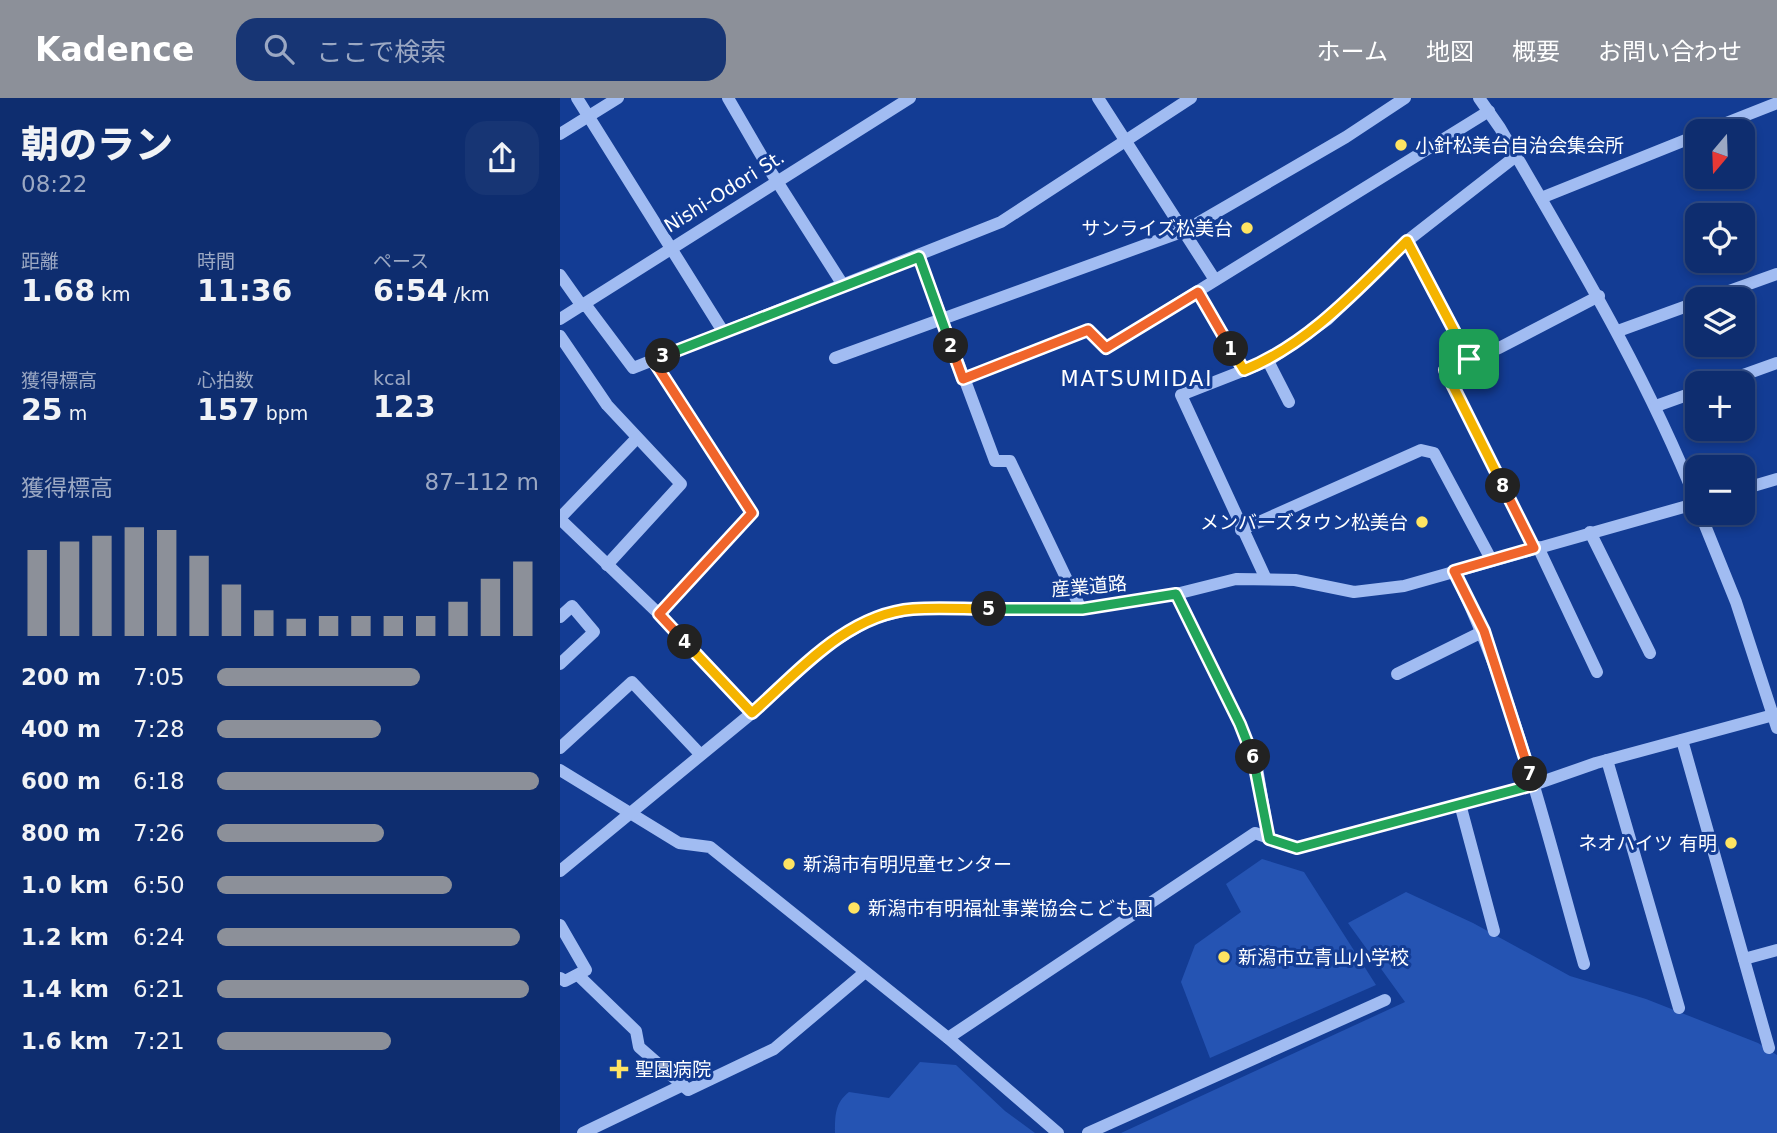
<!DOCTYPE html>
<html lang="ja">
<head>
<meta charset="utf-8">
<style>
	:root { --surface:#0e2d6f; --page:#173574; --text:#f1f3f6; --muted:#9ba8c3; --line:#2e4982; --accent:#8c9099 }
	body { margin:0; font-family:"DejaVu Sans","Noto Sans JP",sans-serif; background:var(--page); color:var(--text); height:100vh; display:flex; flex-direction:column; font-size:26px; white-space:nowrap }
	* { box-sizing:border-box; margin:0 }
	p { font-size:23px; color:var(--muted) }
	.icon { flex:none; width:38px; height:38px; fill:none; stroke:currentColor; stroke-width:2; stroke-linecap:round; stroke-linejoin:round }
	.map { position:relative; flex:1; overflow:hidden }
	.drawer { display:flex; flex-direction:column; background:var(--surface); width:560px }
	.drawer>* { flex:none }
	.needle { width:46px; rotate:199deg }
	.buttons { position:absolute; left:1125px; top:21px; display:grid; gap:14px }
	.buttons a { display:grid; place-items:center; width:70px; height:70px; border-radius:14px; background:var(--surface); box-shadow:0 4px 10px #0003,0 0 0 2px var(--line); font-size:35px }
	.pin { position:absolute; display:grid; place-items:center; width:60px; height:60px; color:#fff; margin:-30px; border-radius:14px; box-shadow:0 4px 10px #0006 }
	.km { position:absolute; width:35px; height:35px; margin:-18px; border-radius:50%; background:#222; color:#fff; font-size:19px; line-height:35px; text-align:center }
	.round { display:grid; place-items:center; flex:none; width:74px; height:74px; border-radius:21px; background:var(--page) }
	.summary { display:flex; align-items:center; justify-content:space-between; height:119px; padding:0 21px }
	h1 { font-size:38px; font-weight:800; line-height:52px }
	.metrics { display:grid; grid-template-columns:repeat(3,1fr); gap:10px; height:119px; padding:7px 21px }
	.metrics div { display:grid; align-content:center }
	.metrics b { font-size:30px; font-weight:800 }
	.metrics small { font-size:19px; font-weight:400 }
	.metrics p { font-size:19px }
	.chart { height:196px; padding:14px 21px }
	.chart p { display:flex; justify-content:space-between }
	.chart svg { width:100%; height:126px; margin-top:7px; stroke:var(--accent); stroke-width:6 }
	ul { padding:0 21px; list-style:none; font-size:23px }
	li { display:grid; grid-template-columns:112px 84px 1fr; align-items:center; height:52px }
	li i { height:18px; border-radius:9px; background:var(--accent) }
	header { display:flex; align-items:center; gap:42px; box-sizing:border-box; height:98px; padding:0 35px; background:var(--accent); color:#fff }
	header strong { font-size:33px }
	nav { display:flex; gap:38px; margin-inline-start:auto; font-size:24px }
	.search { width:490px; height:63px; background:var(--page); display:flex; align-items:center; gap:18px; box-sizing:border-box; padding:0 24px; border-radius:21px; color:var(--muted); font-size:26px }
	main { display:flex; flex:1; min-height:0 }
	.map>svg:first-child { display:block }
</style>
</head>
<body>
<header>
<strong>Kadence</strong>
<div class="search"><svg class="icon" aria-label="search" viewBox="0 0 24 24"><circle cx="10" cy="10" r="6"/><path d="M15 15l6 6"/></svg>ここで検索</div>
<nav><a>ホーム</a><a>地図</a><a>概要</a><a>お問い合わせ</a></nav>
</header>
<main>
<section class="drawer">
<div class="summary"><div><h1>朝のラン</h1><p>08:22</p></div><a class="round"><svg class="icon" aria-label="share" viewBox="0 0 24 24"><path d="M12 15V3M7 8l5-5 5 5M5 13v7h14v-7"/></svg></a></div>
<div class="metrics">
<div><p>距離</p><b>1.68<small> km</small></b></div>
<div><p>時間</p><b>11:36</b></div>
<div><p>ペース</p><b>6:54<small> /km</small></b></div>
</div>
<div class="metrics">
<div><p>獲得標高</p><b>25<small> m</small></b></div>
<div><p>心拍数</p><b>157<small> bpm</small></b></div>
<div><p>kcal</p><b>123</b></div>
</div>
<div class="chart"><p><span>獲得標高</span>87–112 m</p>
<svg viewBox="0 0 160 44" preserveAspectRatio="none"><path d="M5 44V14M15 44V11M25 44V9M35 44V6M45 44V7M55 44V16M65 44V26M75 44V35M85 44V38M95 44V37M105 44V37M115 44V37M125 44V37M135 44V32M145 44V24M155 44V18"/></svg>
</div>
<ul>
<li><b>200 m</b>7:05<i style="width:63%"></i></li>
<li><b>400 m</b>7:28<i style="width:51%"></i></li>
<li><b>600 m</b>6:18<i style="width:100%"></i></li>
<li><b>800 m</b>7:26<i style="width:52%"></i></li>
<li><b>1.0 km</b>6:50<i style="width:73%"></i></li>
<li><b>1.2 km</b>6:24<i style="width:94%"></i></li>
<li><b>1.4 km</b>6:21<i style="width:97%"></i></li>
<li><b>1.6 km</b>7:21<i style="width:54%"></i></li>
</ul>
</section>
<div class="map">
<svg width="1217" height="1035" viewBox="0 0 1217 1035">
	<rect width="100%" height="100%" fill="#133c94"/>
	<g fill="#2554b3">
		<path d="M702 761 744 774 816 887 650 960 621 884 635 847 681 814 666 786Z"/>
		<path d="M846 794 913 825 1010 878 1086 901 1198 945 1217 957V1035H561L845 904 788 825Z"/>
		<path d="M360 964 396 967 445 1013 475 1035H275C275 1017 275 1005 289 994L329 1000Z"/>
	</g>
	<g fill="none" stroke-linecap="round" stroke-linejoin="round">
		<g stroke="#a1bcf2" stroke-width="12">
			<path d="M17 0 164 235"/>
			<path d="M168 0 211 74 283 187"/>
			<path d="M538 0 655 182"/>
			<path d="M919 0 940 30C1013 156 1084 272 1138 407"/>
			<path d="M1146 33 1217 5"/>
			<path d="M0 36 58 0"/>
			<path d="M981 100 1138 37"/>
			<path d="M847 143 909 261"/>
			<path d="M359 159 435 363H450L521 511"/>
			<path d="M0 177 22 208"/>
			<path d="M638 194 684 272"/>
			<path d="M1147 201 1217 176"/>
			<path d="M25 206 73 270 441 124 631 0"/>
			<path d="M0 221 350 0"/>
			<path d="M1058 233 1138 204"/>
			<path d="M0 238 47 307 121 386 47 467"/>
			<path d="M275 260 624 133 786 39 845 0"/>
			<path d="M93 262 192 415 99 516"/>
			<path d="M708 263 768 221 847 143 956 58"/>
			<path d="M403 281 528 232 546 250 929 13"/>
			<path d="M1161 285 1217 265"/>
			<path d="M1096 308 1138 293"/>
			<path d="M1183 391 1217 381"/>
			<path d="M1140 415 1176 504 1217 630"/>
			<path d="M0 420 77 340"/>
			<path d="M0 421 99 516 192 615"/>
			<path d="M681 432 861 352 874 355 932 463"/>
			<path d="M1030 434 1090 555"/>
			<path d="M978 449 1037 574"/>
			<path d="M974 450 885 272 939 250 1039 198"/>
			<path d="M894 473C955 598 986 733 1024 866"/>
			<path d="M706 481 621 297 708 263 729 304"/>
			<path d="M616 496 680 626 697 670 709 741"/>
			<path d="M0 519 12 508 34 534 0 566"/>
			<path d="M837 576 924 533"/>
			<path d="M1122 642 1209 950"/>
			<path d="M0 650 72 584 140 656"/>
			<path d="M1047 662 1119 910"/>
			<path d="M0 672 119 745 150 749 388 940 498 1035"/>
			<path d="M900 706 934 833"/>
			<path d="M0 773 192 615 269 546 311 521 351 511H521L616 496 676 481 735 482 794 494 844 488 1138 405"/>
			<path d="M0 827 26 872 5 883 0 880"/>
			<path d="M1184 861 1217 852"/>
			<path d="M19 878 76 933 79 949 128 992 214 951 304 875"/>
			<path d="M388 940 695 735 737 750 973 687 1036 665 1217 616"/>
			<path d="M23 1035 123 987"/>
			<path d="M528 1035 825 902"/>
		</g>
	</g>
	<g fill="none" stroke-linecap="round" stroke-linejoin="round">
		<g stroke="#fff" stroke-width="14">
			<path id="split-1" d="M671 251 684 272C749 246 798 191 847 143L909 261"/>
		</g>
		<g stroke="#fff" stroke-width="14">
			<path id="split-2" d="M391 248 403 281 528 232 546 250 638 194 671 251"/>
		</g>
		<g stroke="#fff" stroke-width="14">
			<path id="split-3" d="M103 258 359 159 391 248"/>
		</g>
		<g stroke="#fff" stroke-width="14">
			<path id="split-4" d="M103 258 93 262 192 415 99 516 125 544"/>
		</g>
		<g stroke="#fff" stroke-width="14">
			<path id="split-5" d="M125 544 192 615C238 574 287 516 353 511 378 509 404 511 429 511"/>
		</g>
		<g stroke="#fff" stroke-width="14">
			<path id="split-6" d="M429 511H522L616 496 680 626 693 659"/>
		</g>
		<g stroke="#fff" stroke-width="14">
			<path id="split-7" d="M693 659 709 741 737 750 973 687 970 676"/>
		</g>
		<g stroke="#fff" stroke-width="14">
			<path id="split-8" d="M943 388 974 450 894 473 924 533 970 676"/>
		</g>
		<g stroke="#fff" stroke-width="14">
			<path id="split-9" d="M909 261 885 272 943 388"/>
		</g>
		<use href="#split-1" stroke="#f5b400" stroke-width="9"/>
		<use href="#split-2" stroke="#f0652b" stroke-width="9"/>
		<use href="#split-3" stroke="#22a559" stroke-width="9"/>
		<use href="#split-4" stroke="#f0652b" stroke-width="9"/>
		<use href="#split-5" stroke="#f5b400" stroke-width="9"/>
		<use href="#split-6" stroke="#22a559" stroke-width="9"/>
		<use href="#split-7" stroke="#22a559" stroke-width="9"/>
		<use href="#split-8" stroke="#f0652b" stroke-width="9"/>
		<use href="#split-9" stroke="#f5b400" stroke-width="9"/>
	</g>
	<g fill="#ffe462" stroke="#133c94" stroke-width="2.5">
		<circle cx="841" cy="47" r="7"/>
		<circle cx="687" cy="130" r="7"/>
		<circle cx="862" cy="424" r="7"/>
		<circle cx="1171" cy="745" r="7"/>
		<circle cx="229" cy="766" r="7"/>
		<circle cx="294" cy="810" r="7"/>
		<circle cx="664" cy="859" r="7"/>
		<path d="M55.5 960.5h7v7h7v7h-7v7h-7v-7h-7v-7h7z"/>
	</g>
	<g text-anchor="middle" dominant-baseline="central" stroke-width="6" stroke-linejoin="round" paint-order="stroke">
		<g font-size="19" fill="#fff" stroke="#133c94" text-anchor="start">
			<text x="855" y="47">小針松美台自治会集会所</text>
			<text x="673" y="130" text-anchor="end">サンライズ松美台</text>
			<text x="848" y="424" text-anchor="end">メンバーズタウン松美台</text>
			<text x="1157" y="745" text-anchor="end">ネオハイツ 有明</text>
			<text x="243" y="766">新潟市有明児童センター</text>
			<text x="308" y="810">新潟市有明福祉事業協会こども園</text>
			<text x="678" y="859">新潟市立青山小学校</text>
			<text x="75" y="971">聖園病院</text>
		</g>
		<g font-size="19" fill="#fff" stroke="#133c94">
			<text transform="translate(164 93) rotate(-32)">Nishi-Odori St.</text>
			<text transform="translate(529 488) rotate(-5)">産業道路</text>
		</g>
		<g font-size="21" letter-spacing="2" fill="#fff" stroke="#133c94">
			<text x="577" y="281">MATSUMIDAI</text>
		</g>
	</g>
</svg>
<div class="buttons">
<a><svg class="needle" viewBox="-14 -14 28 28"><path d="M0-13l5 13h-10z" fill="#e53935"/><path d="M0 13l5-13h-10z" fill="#9ba8c3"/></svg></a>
<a><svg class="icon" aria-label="locate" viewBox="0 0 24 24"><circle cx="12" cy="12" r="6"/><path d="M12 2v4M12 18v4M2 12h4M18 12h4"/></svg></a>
<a><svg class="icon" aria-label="layers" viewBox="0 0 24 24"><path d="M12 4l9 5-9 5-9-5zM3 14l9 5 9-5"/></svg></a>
<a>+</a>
<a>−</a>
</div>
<div class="pin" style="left:909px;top:261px;background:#1e9e55"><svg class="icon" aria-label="arrive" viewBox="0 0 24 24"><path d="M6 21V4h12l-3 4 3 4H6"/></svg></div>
<b class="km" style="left:671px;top:251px">1</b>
<b class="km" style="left:391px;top:248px">2</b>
<b class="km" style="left:103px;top:258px">3</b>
<b class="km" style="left:125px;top:544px">4</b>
<b class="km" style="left:429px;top:511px">5</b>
<b class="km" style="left:693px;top:659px">6</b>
<b class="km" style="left:970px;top:676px">7</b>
<b class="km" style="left:943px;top:388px">8</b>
</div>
</main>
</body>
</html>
